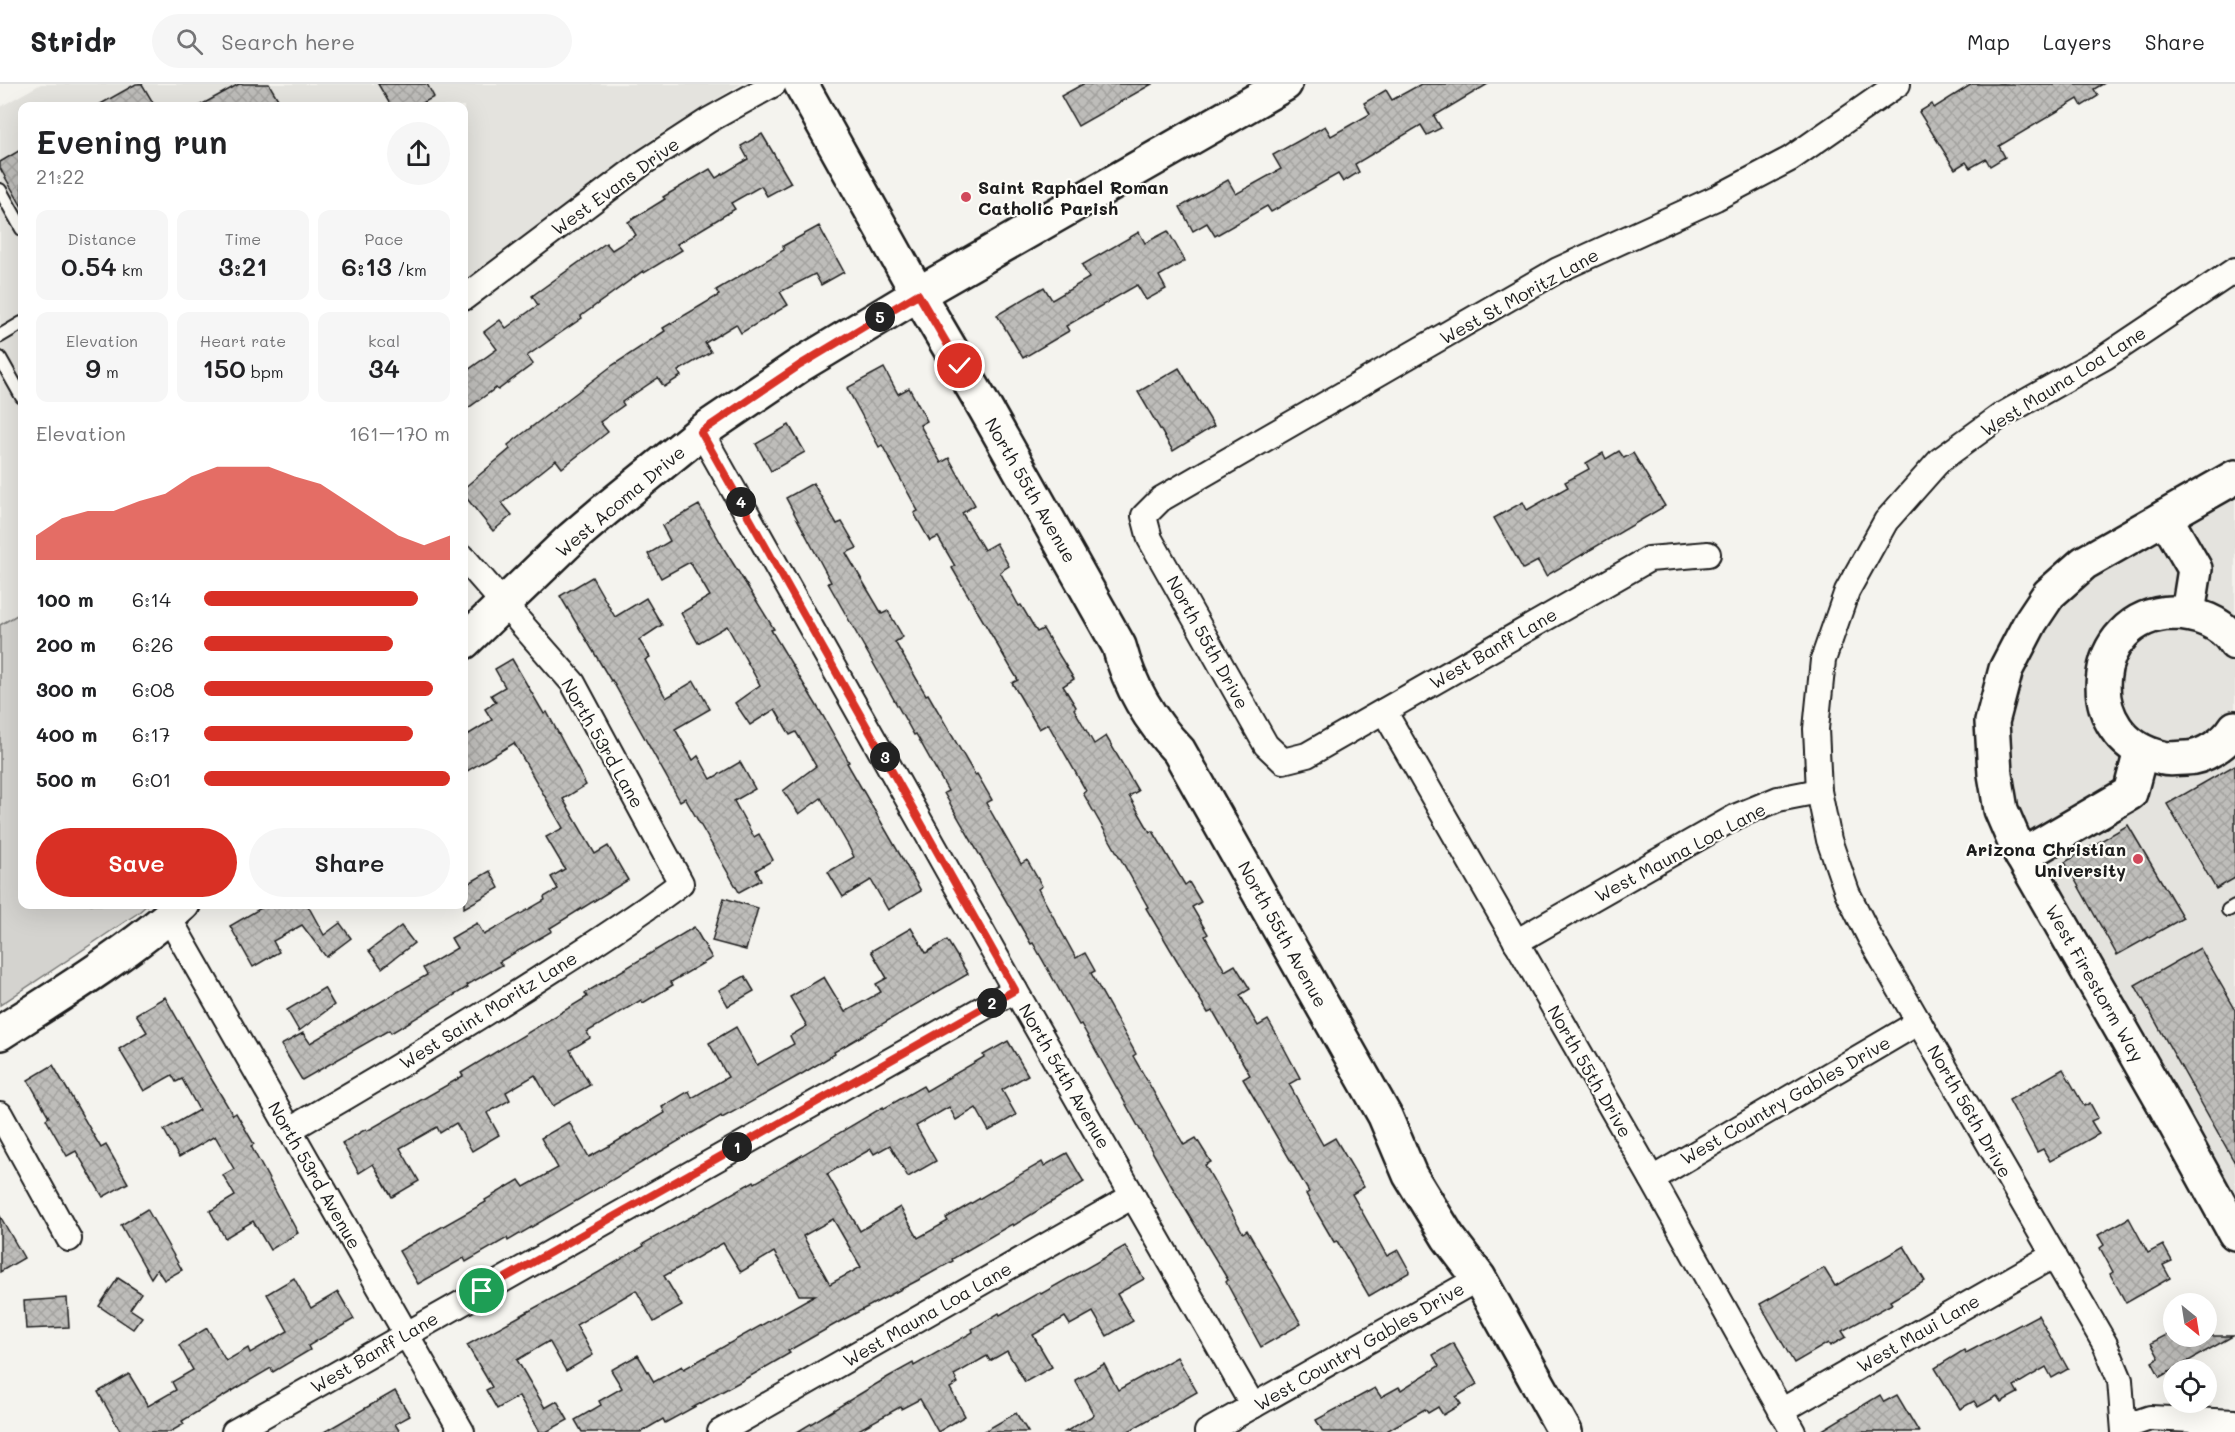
<!DOCTYPE html>
<html lang="en">
<head>
<meta charset="utf-8">
<style>
	:root { --surface:#fff; --page:#f6f6f6; --text:#202124; --muted:#757577; --line:#e0e0e0; --accent:#d93025 }
	body { margin:0; font-family:Mali,sans-serif; background:var(--page); color:var(--text); height:100vh; display:flex; flex-direction:column; font-size:22px; white-space:nowrap }
	* { box-sizing:border-box; margin:0 }
	p { font-size:20px; color:var(--muted) }
	.icon { flex:none; width:33px; height:33px; fill:none; stroke:currentColor; stroke-width:2; stroke-linecap:round; stroke-linejoin:round }
	.map { position:relative; flex:1; overflow:hidden }
	.details { position:absolute; left:18px; top:18px; width:450px; height:807px; display:flex; flex-direction:column; background:var(--surface); border-radius:12px; box-shadow:0 6px 24px #0002 }
	.details>* { flex:none }
	.needle { width:39px; rotate:150deg }
	.fabs { position:absolute; left:2163px; top:1209px; display:grid; gap:12px }
	.fabs a { display:grid; place-items:center; width:54px; height:54px; border-radius:50%; background:var(--surface); box-shadow:0 6px 24px #0002; font-size:30px }
	.pin { position:absolute; display:grid; place-items:center; width:51px; height:51px; color:#fff; margin:-26px; border:3px solid #fff; border-radius:50%; box-shadow:0 2px 6px #0007 }
	.km { position:absolute; width:30px; height:30px; margin:-15px; border-radius:50%; background:#222; color:#fff; font-size:16px; line-height:30px; text-align:center }
	.round { display:grid; place-items:center; flex:none; width:63px; height:63px; border-radius:32px; background:var(--page) }
	.headline { display:flex; align-items:center; justify-content:space-between; height:102px; padding:0 18px }
	h1 { font-size:33px; font-weight:600; line-height:45px }
	.metrics { display:grid; grid-template-columns:repeat(3,1fr); gap:9px; height:102px; padding:6px 18px }
	.metrics div { display:grid; align-content:center; border-radius:12px; background:var(--page); text-align:center }
	.metrics b { font-size:26px; font-weight:600 }
	.metrics small { font-size:16px; font-weight:400 }
	.metrics p { font-size:16px }
	.chart { height:168px; padding:12px 18px }
	.chart p { display:flex; justify-content:space-between }
	.chart svg { width:100%; height:108px; margin-top:6px; fill:var(--accent); opacity:.7 }
	.primary-button { display:flex; gap:12px; margin-top:auto; padding:12px 18px }
	.primary-button a { flex:1; height:69px; border-radius:36px; background:var(--accent); color:#fff; font-size:24px; font-weight:600; line-height:69px; text-align:center }
	.primary-button a+a { background:var(--page); color:var(--text) }
	ul { padding:0 18px; list-style:none; font-size:20px }
	li { display:grid; grid-template-columns:96px 72px 1fr; align-items:center; height:45px }
	li i { height:15px; border-radius:8px; background:var(--accent) }
	header { display:flex; align-items:center; gap:36px; box-sizing:border-box; height:84px; padding:0 30px; background:var(--surface); border-bottom:2px solid var(--line) }
	header strong { font-size:28px }
	nav { display:flex; gap:33px; margin-inline-start:auto; font-size:21px }
	.search { width:420px; height:54px; background:var(--page); display:flex; align-items:center; gap:15px; box-sizing:border-box; padding:0 21px; border-radius:33px; color:var(--muted); font-size:22px }
	.map>svg:first-child { display:block }
</style>
</head>
<body>
<header>
<strong>Stridr</strong>
<div class="search"><svg class="icon" aria-label="search" viewBox="0 0 24 24"><circle cx="10" cy="10" r="6"/><path d="M15 15l6 6"/></svg>Search here</div>
<nav><a>Map</a><a>Layers</a><a>Share</a></nav>
</header>
<div class="map">
<svg width="2235" height="1348" viewBox="0 0 2235 1348">
	<defs>
		<pattern id="building-cross-hatch" width="8" height="8" patternUnits="userSpaceOnUse" patternTransform="scale(1.5)"><rect width="8" height="8" fill="#bebdba"/><path d="M0 0l8 8M0 8l8-8" fill="none" stroke="#a3a29f"/></pattern>
	</defs>
	<rect width="100%" height="100%" fill="#f4f3ee"/>
	<filter id="ink" filterUnits="userSpaceOnUse"><feTurbulence type="fractalNoise" baseFrequency=".0167" numOctaves="2"/><feDisplacementMap in="SourceGraphic" scale="12" xChannelSelector="R" yChannelSelector="G"/><feConvolveMatrix kernelMatrix="1 2 1 2 8 2 1 2 1" color-interpolation-filters="sRGB"/></filter>
	<g filter="url(#ink)">
		<g fill="#e4e3de">
			<path d="M41 0H741L654 54 464 197V22H22V528L0 541V23Z"/>
			<path d="M2235 409V1118L2026 747 2014 718 2006 677 2008 634 2016 591 2038 548 2067 515 2100 487Z"/>
		</g>
		<path fill="#d4d3cf" stroke="#787876" stroke-width="1.5" d="M22 528V820L147 821 138 829 0 921V541Z"/>
		<g fill="url(#building-cross-hatch)" stroke="#1c1c1c" stroke-width="1.5" fill-rule="evenodd">
			<path d="M136 0H142L155 22H97Z"/>
			<path d="M239 0H269L282 22H199Z"/>
			<path d="M378 0H427L434 13 417 22H391Z"/>
			<path d="M1083 0H1152L1078 42 1061 12Z"/>
			<path d="M1421 0H1488L1434 32 1441 44 1427 51 1421 41 1355 80 1359 88 1343 98 1338 90 1271 128 1267 122 1215 152 1207 139 1193 147 1180 123 1228 96 1236 110 1281 85 1273 71 1325 42 1331 52 1370 30 1364 19 1386 6 1392 16Z"/>
			<path d="M1972 0H2103L2094 5 2098 12 2082 22 2078 15 1999 62 2005 73 1990 82 1986 75 1970 84 1966 78 1955 85 1919 28 1932 20 1934 24Z"/>
			<path d="M762 50 791 99 767 112 761 102 731 119 735 125 677 160 682 166 644 189 643 187 581 232 582 234 527 272 533 280 498 306 496 304 464 327V289L497 265 484 248 500 236 506 244 538 221 532 212 606 159 612 166 636 151 628 138 665 115 663 113 710 85 716 94 748 75 741 62Z"/>
			<path d="M22 65V123L0 84V78Z"/>
			<path d="M819 142 844 188 821 201 815 190 780 208 788 221 741 249 736 240 705 259 711 268 678 287 681 292 664 303 658 294 622 318 624 321 600 338 608 348 562 384 556 376 502 419 512 431 493 447 464 411V404L510 365 508 361 613 281 665 247 663 244 719 211 716 206 784 166 783 162Z"/>
			<path d="M1168 147 1185 177 1159 192 1166 205 1146 216 1137 201 1066 242 1069 247 1023 274 997 231 1044 203 1052 216 1089 194 1082 181 1139 148 1145 159Z"/>
			<path d="M884 284 898 310 909 304 927 337 920 341 941 379 949 374 975 421 962 429 984 466 996 459 1009 482 1000 488 1019 522 1021 521 1037 548 1043 545 1074 595 1063 602 1076 623 1074 625 1094 660 1106 652 1138 707 1129 712 1150 748 1153 747 1185 801 1189 798 1201 818 1192 823 1208 850 1205 852 1225 887 1235 881 1250 905 1240 911 1258 942 1268 936 1283 962 1300 994 1289 1000 1323 1061 1335 1054 1364 1103 1352 1110 1387 1172 1398 1166 1410 1188 1369 1212 1337 1157 1334 1158 1306 1110 1309 1108 1243 995 1250 991 1213 927 1208 929 1146 824 1148 823 1083 709 1086 707 1048 640 1039 645 1012 599 1018 596 952 484 955 482 938 453 930 457 914 429 918 427 882 361 879 363 847 304Z"/>
			<path d="M1179 284 1214 342 1173 367 1138 308Z"/>
			<path d="M789 341 805 368 771 387 756 360Z"/>
			<path d="M1619 367 1624 374 1633 369 1665 422 1546 492 1538 477 1523 485 1494 434 1523 418 1527 426 1568 403 1565 398 1589 385 1586 379 1603 369 1606 375Z"/>
			<path d="M813 399 837 440 842 438 857 464 846 469 882 530 888 527 903 553 895 558 926 611 928 610 975 691 977 690 992 716 986 719 1021 780 1027 776 1042 802 1038 805 1076 874 1085 869 1095 887 1091 889 1136 970 1133 972 1184 1061 1196 1054 1211 1078 1205 1081 1243 1149 1247 1146 1301 1240 1261 1263 1226 1198 1228 1196 1171 1101 1081 940 1079 941 1033 859 1031 860 1017 836 944 709 948 707 916 650 914 651 828 499 831 498 786 414Z"/>
			<path d="M699 421 726 468 774 545 771 546 823 632 849 678 847 679 921 807 888 826 871 796 843 813 828 788 854 773 848 761 821 714 799 730 783 707 816 682 796 648 790 651 775 625 750 641 735 619 760 601 727 542 698 559 681 529 710 512 690 478 661 494 648 470 670 457 662 442Z"/>
			<path d="M592 493 615 533 646 514 662 541 639 556 650 573 645 576 666 614 694 597 710 625 675 645 693 676 698 672 711 695 740 678 755 705 734 717 754 753 759 750 773 776 756 786 761 796 739 808 685 714 680 717 612 596 611 597 560 512Z"/>
			<path d="M512 575 544 630 547 628 586 701 563 715 595 770 608 762 628 796 550 844 552 847 499 878 502 881 467 901 468 903 391 949 389 946 302 996 281 961 303 949 310 959 427 891 423 884 457 864 451 854 477 839 484 851 545 816 544 813 558 805 551 793 565 785 546 753 563 744 514 659 464 689V653L492 636 485 625 496 618 491 611 505 603 495 585Z"/>
			<path d="M2235 681V794L2216 805 2167 720Z"/>
			<path d="M2128 741 2183 834 2117 871 2065 778Z"/>
			<path d="M490 787 499 804 464 824V802Z"/>
			<path d="M724 814 758 824 746 866 712 857Z"/>
			<path d="M268 820H307L324 851 340 839 351 854 326 873 302 841 273 857 279 868 253 883 230 842Z"/>
			<path d="M401 842 414 859 382 884 369 867Z"/>
			<path d="M694 843 712 874 671 898 673 901 643 919 641 916 587 948 590 954 570 966 590 1001 553 1022 535 991 506 1008 510 1016 487 1029 499 1051 472 1067 456 1039 440 1049 437 1043 400 1064 419 1097 392 1113 373 1080 359 1089 342 1059 366 1045 367 1047 463 992 461 989 587 913 585 909Z"/>
			<path d="M911 844 926 869 947 856 968 890 834 968 835 970 800 991 722 1034 721 1032 508 1157 507 1154 466 1178 464 1174 418 1200 399 1167 486 1118 485 1116 519 1096 524 1103 558 1084 541 1054 569 1038 589 1073 611 1061 665 1029 662 1023 689 1007 692 1014 728 993 709 959 736 943 757 981 794 960 790 952 807 942 790 913 824 893 845 928 881 908 876 900 887 894 871 867Z"/>
			<path d="M2200 864 2235 925V1079L2135 901Z"/>
			<path d="M745 892 754 907 728 922 719 906Z"/>
			<path d="M324 904 334 921 299 947 287 926Z"/>
			<path d="M165 913 209 991 233 1031 236 1029 254 1060 251 1062 298 1149 270 1166 253 1137 225 1154 210 1127 235 1112 223 1091 234 1085 215 1052 179 1073 164 1046 199 1026 182 995 176 998 172 991 144 1007 119 965 147 948 136 930Z"/>
			<path d="M1008 957 1028 991 1002 1006 1016 1031 989 1047 976 1024 956 1036 949 1023 916 1042 936 1077 908 1093 890 1061 874 1070 871 1065 827 1090 860 1147 900 1123 918 1154 948 1137 946 1134 1042 1078 1044 1082 1067 1069 1084 1098 1013 1142 1012 1140 952 1175 953 1177 926 1192 839 1238 788 1267 790 1269 754 1290 665 1339 663 1335 641 1348H582L575 1336 601 1321 599 1317 622 1304 611 1286 638 1271 654 1298 682 1282 684 1285 815 1211H799L774 1168 741 1188 723 1159 664 1192 682 1222 654 1238 636 1206 576 1241 593 1271 566 1287 549 1257 517 1276 545 1324 557 1317 568 1336 546 1348H540L519 1312 497 1325 486 1306 492 1303 467 1261 582 1198 644 1162 643 1160 754 1097 755 1099 883 1023V1025L923 1002 926 1007 984 973 983 971ZM833 1135 861 1183 830 1200 803 1152Z"/>
			<path d="M53 981 101 1064 106 1061 128 1099 103 1113 76 1067 67 1072 46 1035 49 1033 28 996Z"/>
			<path d="M2063 985 2084 1022 2090 1019 2098 1034 2091 1037 2099 1050 2050 1077 2043 1065 2037 1068 2009 1016Z"/>
			<path d="M147 1125 182 1186 164 1196 157 1185 151 1194 121 1141Z"/>
			<path d="M0 1132 24 1174 0 1188Z"/>
			<path d="M2129 1134 2148 1169 2163 1161 2172 1177 2163 1181 2170 1194 2126 1219 2110 1190 2113 1188 2100 1164 2104 1161 2098 1151Z"/>
			<path d="M1125 1162 1144 1195 1117 1210 1133 1237 1107 1252 1093 1228 1070 1241 1065 1233 1033 1251 1052 1283 1025 1298 1007 1267 990 1277 987 1272 954 1291 958 1299 950 1304 965 1332 938 1348 920 1315 901 1325 900 1323 855 1348H797L888 1293 913 1279 914 1282 973 1248 972 1245 999 1229 1000 1231 1040 1208 1041 1210Z"/>
			<path d="M1904 1162 1925 1197 1890 1217 1892 1220 1842 1247 1846 1253 1830 1262 1828 1259 1794 1279 1760 1220 1824 1184 1835 1202Z"/>
			<path d="M118 1194 141 1209 130 1225 142 1233 133 1245 99 1222Z"/>
			<path d="M294 1194 311 1224 338 1208 354 1235 308 1262 310 1266 273 1288 271 1284 222 1313 182 1337 184 1340 170 1348H121L98 1308 129 1290 148 1322 176 1306 172 1298 193 1286 179 1261 207 1244 226 1277 248 1264 250 1269 288 1247 267 1210Z"/>
			<path d="M67 1214 69 1243 26 1245 24 1217Z"/>
			<path d="M2038 1231 2068 1285 2052 1294 2046 1283 2014 1302 2018 1309 2001 1318 1997 1312 1978 1323 1974 1317 1960 1325 1935 1284 1964 1266 1966 1269Z"/>
			<path d="M2174 1247V1252H2233L2160 1293 2152 1278 2159 1274 2151 1259Z"/>
			<path d="M1453 1259 1477 1300 1456 1313 1461 1320 1443 1331 1438 1323 1428 1329 1425 1325 1385 1348H1323L1316 1336 1375 1304 1381 1313 1399 1303 1401 1306 1439 1282 1433 1271Z"/>
			<path d="M1177 1273 1197 1308 1127 1348H1065L1094 1331 1075 1296 1104 1280 1118 1306Z"/>
			<path d="M395 1307 410 1332 395 1340 400 1348H324Z"/>
			<path d="M1880 1311 1884 1318 1897 1311 1919 1348H1819Z"/>
			<path d="M1016 1329 1028 1348H983Z"/>
		</g>
		<g fill="none" stroke-linecap="round" stroke-linejoin="round">
			<g stroke="#1c1c1c" stroke-width="16">
				<g id="lane">
					<path d="M0 106 22 145"/>
					<path d="M0 252 22 239"/>
					<path d="M0 274 22 313"/>
					<path d="M2228 826 2235 822"/>
				</g>
			</g>
			<g stroke="#1c1c1c" stroke-width="28">
				<g id="street">
					<path d="M464 214 643 79 709 36 774 0"/>
					<path d="M701 348 1015 906 1253 1322"/>
					<path d="M1708 470 1649 475 1307 671 1283 677 1266 661 1150 455 1144 432 1161 415 1558 186 1716 114 1790 75 1898 0"/>
					<path d="M1384 627 1652 1095 1793 1348"/>
					<path d="M169 834 462 1348"/>
					<path d="M1516 858 1737 732 1778 715 1819 707"/>
					<path d="M0 1030 69 1155"/>
					<path d="M289 1046C380 994 468 941 556 884 598 857 641 830 681 799L573 599 464 474"/>
					<path d="M1652 1095 1919 938"/>
					<path d="M1781 1327 2054 1171"/>
					<path d="M2124 1343 2150 1334 2235 1338"/>
					<path d="M234 1348 1015 906"/>
					<path d="M720 1348 1133 1112"/>
					<path d="M1207 1348 1479 1194"/>
					<path d="M2124 1348 2120 1296 2105 1260 1870 854 1847 808 1829 756 1819 707 1816 645 1823 576 1847 507 1886 437 1940 376 2002 331 2105 273 2235 186"/>
				</g>
			</g>
			<g stroke="#1c1c1c" stroke-width="38">
				<g id="secondary">
					<path d="M801 0 918 210 985 324 1119 562C1130 604 1150 637 1179 667L1385 1032 1410 1091 1448 1153 1479 1194 1565 1348"/>
					<path d="M2235 393 2084 479 2049 510 2031 537 2006 585 1992 638 1995 690 2001 726 2016 761 2164 1020 2235 1149"/>
					<path d="M2165 433 2195 485 2188 529"/>
					<path d="M464 558 571 455 605 426 701 348 800 281 918 210 1285 0"/>
					<path d="M2235 559C2222 538 2196 529 2172 529 2088 531 2076 656 2163 674 2170 676 2179 674 2186 674 2203 674 2226 659 2235 644"/>
					<path d="M2022 772 2130 709 2141 667"/>
					<path d="M0 949C61 910 130 868 183 820"/>
				</g>
			</g>
			<use href="#lane" stroke="#fdfcf7" stroke-width="12"/>
			<use href="#street" stroke="#fdfcf7" stroke-width="24"/>
			<use href="#secondary" stroke="#fdfcf7" stroke-width="33"/>
		</g>
	</g>
	<g fill="none" stroke-linecap="round" stroke-linejoin="round" filter="url(#ink)">
		<g stroke="#fff" stroke-width="12">
			<path id="route" d="M482 1207 1015 906 701 348 800 281 918 210 960 282"/>
		</g>
		<use href="#route" stroke="#d93025" stroke-width="8"/>
	</g>
	<g fill="#d1495b" stroke="#fdfcf7" stroke-width="2">
		<circle cx="966" cy="113" r="6"/>
		<circle cx="2138" cy="775" r="6"/>
	</g>
	<g text-anchor="middle" dominant-baseline="central" stroke-width="4.5" stroke-linejoin="round" paint-order="stroke">
		<g font-size="18" fill="#1c1c1c" stroke="#fdfcf7">
			<text transform="translate(615 102) rotate(-36)">West Evans Drive</text>
			<text transform="translate(1519 212) rotate(-29)">West St Moritz Lane</text>
			<text transform="translate(2063 297) rotate(-32)">West Mauna Loa Lane</text>
			<text transform="translate(1031 406) rotate(60)">North 55th Avenue</text>
			<text transform="translate(620 417) rotate(-40)">West Acoma Drive</text>
			<text transform="translate(1208 558) rotate(61)">North 55th Drive</text>
			<text transform="translate(1493 564) rotate(-30)">West Banff Lane</text>
			<text transform="translate(603 659) rotate(60)">North 53rd Lane</text>
			<text transform="translate(1680 768) rotate(-28)">West Mauna Loa Lane</text>
			<text transform="translate(1283 850) rotate(61)">North 55th Avenue</text>
			<text transform="translate(2095 899) rotate(60)">West Firestorm Way</text>
			<text transform="translate(488 926) rotate(-32)">West Saint Moritz Lane</text>
			<text transform="translate(1590 987) rotate(60)">North 55th Drive</text>
			<text transform="translate(1065 992) rotate(60)">North 54th Avenue</text>
			<text transform="translate(1785 1016) rotate(-30)">West Country Gables Drive</text>
			<text transform="translate(1970 1027) rotate(60)">North 56th Drive</text>
			<text transform="translate(315 1091) rotate(60)">North 53rd Avenue</text>
			<text transform="translate(927 1230) rotate(-30)">West Mauna Loa Lane</text>
			<text transform="translate(1918 1249) rotate(-30)">West Maui Lane</text>
			<text transform="translate(1359 1262) rotate(-30)">West Country Gables Drive</text>
			<text transform="translate(374 1268) rotate(-30)">West Banff Lane</text>
		</g>
		<g font-size="18" font-weight="bold" fill="#1c1c1c" stroke="#fdfcf7" text-anchor="start">
			<text x="978" y="103">Saint Raphael Roman<tspan x="978" dy="21">Catholic Parish</tspan></text>
			<text x="2126" y="765" text-anchor="end">Arizona Christian<tspan x="2126" dy="21">University</tspan></text>
		</g>
	</g>
</svg>
<div class="fabs">
<a><svg class="needle" viewBox="-14 -14 28 28"><path d="M0-13l5 13h-10z" fill="#e53935"/><path d="M0 13l5-13h-10z" fill="#757577"/></svg></a>
<a><svg class="icon" aria-label="locate" viewBox="0 0 24 24"><circle cx="12" cy="12" r="6"/><path d="M12 2v4M12 18v4M2 12h4M18 12h4"/></svg></a>
</div>
<div class="pin" style="left:482px;top:1207px;background:#1e9e55"><svg class="icon" aria-label="arrive" viewBox="0 0 24 24"><path d="M6 21V4h12l-3 4 3 4H6"/></svg></div>
<div class="pin" style="left:960px;top:282px;background:#d93025"><svg class="icon" aria-label="check" viewBox="0 0 24 24"><path d="M5 12l5 5 9-10"/></svg></div>
<b class="km" style="left:737px;top:1063px">1</b>
<b class="km" style="left:992px;top:919px">2</b>
<b class="km" style="left:885px;top:673px">3</b>
<b class="km" style="left:741px;top:418px">4</b>
<b class="km" style="left:880px;top:233px">5</b>
<section class="details">
<div class="headline"><div><h1>Evening run</h1><p>21:22</p></div><a class="round"><svg class="icon" aria-label="share" viewBox="0 0 24 24"><path d="M12 15V3M7 8l5-5 5 5M5 13v7h14v-7"/></svg></a></div>
<div class="metrics">
<div><p>Distance</p><b>0.54<small> km</small></b></div>
<div><p>Time</p><b>3:21</b></div>
<div><p>Pace</p><b>6:13<small> /km</small></b></div>
</div>
<div class="metrics">
<div><p>Elevation</p><b>9<small> m</small></b></div>
<div><p>Heart rate</p><b>150<small> bpm</small></b></div>
<div><p>kcal</p><b>34</b></div>
</div>
<div class="chart"><p><span>Elevation</span>161–170 m</p>
<svg viewBox="0 0 160 44" preserveAspectRatio="none"><path d="M0 44V34L10 27L20 24L30 24L40 20L50 17L60 10L70 6L80 6L90 6L100 10L110 13L120 20L130 27L140 34L150 38L160 34V44z"/></svg>
</div>
<ul>
<li><b>100 m</b>6:14<i style="width:87%"></i></li>
<li><b>200 m</b>6:26<i style="width:77%"></i></li>
<li><b>300 m</b>6:08<i style="width:93%"></i></li>
<li><b>400 m</b>6:17<i style="width:85%"></i></li>
<li><b>500 m</b>6:01<i style="width:100%"></i></li>
</ul>
<div class="primary-button"><a>Save</a><a>Share</a></div>
</section>
</div>
</body>
</html>
